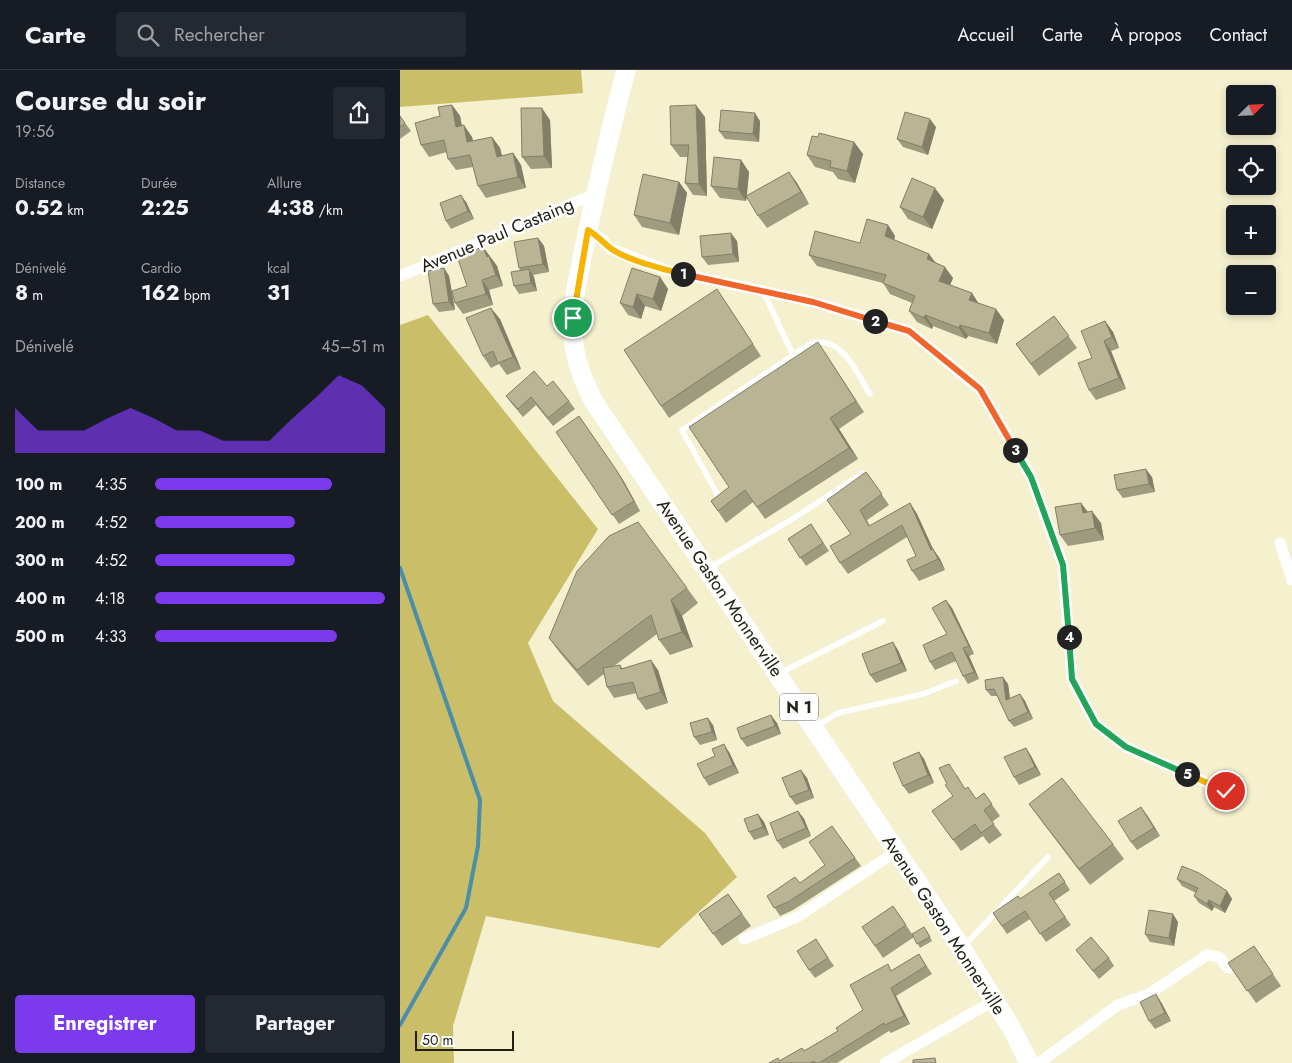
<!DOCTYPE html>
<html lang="fr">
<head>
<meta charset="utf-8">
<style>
	:root { --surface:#171b24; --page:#242831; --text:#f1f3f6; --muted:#9ea1a6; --line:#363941; --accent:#7c3aed }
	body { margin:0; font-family:Jost,sans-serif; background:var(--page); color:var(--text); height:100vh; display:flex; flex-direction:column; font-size:19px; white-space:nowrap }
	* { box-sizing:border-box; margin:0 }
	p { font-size:16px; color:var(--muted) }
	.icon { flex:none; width:28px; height:28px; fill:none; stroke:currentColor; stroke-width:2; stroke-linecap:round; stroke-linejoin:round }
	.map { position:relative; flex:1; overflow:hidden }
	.details { display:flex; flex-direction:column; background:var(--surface); width:400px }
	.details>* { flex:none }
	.needle { width:32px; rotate:66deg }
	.buttons { position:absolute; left:826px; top:15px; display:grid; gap:10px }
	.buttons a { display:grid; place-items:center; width:50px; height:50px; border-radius:5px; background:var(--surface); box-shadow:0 2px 8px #0003; font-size:25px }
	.scale { position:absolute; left:15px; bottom:12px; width:99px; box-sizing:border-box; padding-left:5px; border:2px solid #232115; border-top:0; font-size:14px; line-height:18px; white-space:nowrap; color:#232115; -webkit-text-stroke:4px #fff; paint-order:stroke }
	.pin { position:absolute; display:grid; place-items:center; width:42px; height:42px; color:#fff; margin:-21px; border:2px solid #fff; border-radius:50%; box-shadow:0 1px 5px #0007 }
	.km { position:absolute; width:25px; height:25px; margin:-12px; border-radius:50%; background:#222; color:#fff; font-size:14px; line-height:25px; text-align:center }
	.round { display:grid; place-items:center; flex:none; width:52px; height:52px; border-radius:5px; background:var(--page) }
	.head { display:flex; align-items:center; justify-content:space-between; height:85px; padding:0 15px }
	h1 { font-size:28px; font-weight:700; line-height:38px }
	.metrics { display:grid; grid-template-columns:repeat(3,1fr); gap:8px; height:85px; padding:5px 15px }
	.metrics div { display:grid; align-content:center }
	.metrics b { font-size:21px; font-weight:700 }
	.metrics small { font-size:14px; font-weight:400 }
	.metrics p { font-size:14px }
	.chart { height:140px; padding:10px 15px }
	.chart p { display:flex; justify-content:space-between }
	.chart svg { width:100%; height:90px; margin-top:5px; fill:var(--accent); opacity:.7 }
	.primary-button { display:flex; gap:10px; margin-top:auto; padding:10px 15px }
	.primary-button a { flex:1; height:58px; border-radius:5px; background:var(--accent); color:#fff; font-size:20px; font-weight:700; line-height:58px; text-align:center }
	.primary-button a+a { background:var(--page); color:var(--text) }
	ul { padding:0 15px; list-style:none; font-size:16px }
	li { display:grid; grid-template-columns:80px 60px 1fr; align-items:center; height:38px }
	li i { height:12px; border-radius:6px; background:var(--accent) }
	header { display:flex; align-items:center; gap:30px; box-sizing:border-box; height:70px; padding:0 25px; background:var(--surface); border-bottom:1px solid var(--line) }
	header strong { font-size:24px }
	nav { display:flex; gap:28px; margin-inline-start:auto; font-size:18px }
	.search { width:350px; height:45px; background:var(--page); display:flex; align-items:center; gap:12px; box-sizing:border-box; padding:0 18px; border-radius:5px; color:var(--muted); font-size:19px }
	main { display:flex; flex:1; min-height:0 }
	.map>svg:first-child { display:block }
</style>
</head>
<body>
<header>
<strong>Carte</strong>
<div class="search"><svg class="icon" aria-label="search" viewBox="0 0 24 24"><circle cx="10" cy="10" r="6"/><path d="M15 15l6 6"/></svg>Rechercher</div>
<nav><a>Accueil</a><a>Carte</a><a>À propos</a><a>Contact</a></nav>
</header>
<main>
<section class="details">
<div class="head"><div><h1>Course du soir</h1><p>19:56</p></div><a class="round"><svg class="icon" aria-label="share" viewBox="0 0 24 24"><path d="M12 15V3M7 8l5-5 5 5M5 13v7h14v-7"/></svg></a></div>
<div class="metrics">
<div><p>Distance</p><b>0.52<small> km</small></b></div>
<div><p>Durée</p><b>2:25</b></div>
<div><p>Allure</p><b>4:38<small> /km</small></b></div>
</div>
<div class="metrics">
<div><p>Dénivelé</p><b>8<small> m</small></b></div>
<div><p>Cardio</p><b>162<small> bpm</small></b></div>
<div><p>kcal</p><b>31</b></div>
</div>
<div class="chart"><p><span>Dénivelé</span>45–51 m</p>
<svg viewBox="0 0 160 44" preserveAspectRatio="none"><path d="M0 44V22L10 33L20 33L30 33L40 27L50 22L60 27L70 33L80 33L90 38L100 38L110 38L120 27L130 17L140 6L150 11L160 22V44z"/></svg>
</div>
<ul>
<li><b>100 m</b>4:35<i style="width:77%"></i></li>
<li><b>200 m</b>4:52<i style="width:61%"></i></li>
<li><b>300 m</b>4:52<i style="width:61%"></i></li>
<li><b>400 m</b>4:18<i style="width:100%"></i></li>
<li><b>500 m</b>4:33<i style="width:79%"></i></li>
</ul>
<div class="primary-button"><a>Enregistrer</a><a>Partager</a></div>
</section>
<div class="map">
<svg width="892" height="993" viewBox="0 0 892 993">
	<rect width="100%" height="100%" fill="#f5f1cf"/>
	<g fill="#cbbe68">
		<path d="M0 0H181L183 23 0 37Z"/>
		<path d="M28 245 198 459 128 573 153 631 305 763 337 807 259 878 86 846 53 956 54 993H0V255Z"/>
	</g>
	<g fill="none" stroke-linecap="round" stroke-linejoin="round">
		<path stroke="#4c8ea8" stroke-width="4" d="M0 498 80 730 78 776 66 838 0 955"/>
		<g stroke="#fff" stroke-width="5.5">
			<path d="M393 285C399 281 407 275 413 273 442 265 458 305 470 324"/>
			<path d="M321 431 282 360 393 285 363 221"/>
			<path d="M309 498 394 448 463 403"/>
			<path d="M380 603 483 551"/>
			<path d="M417 656 438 643 523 624 556 611"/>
			<path d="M564 876 648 787"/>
		</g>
		<g stroke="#fff" stroke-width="11">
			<path d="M188 159 203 170 209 178 266 200 413 232 509 261 580 319 631 407 663 495 672 609 696 654 726 677 825 721"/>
			<path d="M0 206 195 124"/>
			<path d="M880 473 892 510"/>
			<path d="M344 869 397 847 497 781"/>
			<path d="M485 993 595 930"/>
			<path d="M639 993 718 935 749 924 807 885 819 887 828 898"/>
		</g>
		<path stroke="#fff" stroke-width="19" d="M226 0C211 58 197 115 185 174 179 204 171 233 173 264 174 288 183 311 194 332L561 877 612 959 629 993"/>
	</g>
	<g fill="#9f9b7f">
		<path d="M52 35 60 46 62 56 72 67 73 71 92 67 100 78 102 86 113 83 121 95 126 118 86 128 78 116 73 97 56 100 48 89 47 82 29 87 21 75 40 46Z"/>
		<path d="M0 46 11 61 0 69Z"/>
		<path d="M305 47 307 126 293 125 285 113 288 87H280L271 75Z"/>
		<path d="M150 50 152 98 131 99 122 87Z"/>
		<path d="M360 51 359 72 325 69 319 61Z"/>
		<path d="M536 57 528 85 503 77 497 69Z"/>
		<path d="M418 67 454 72 463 84 455 113 438 109 433 102 415 97 407 85Z"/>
		<path d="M341 90 349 102 347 126 389 102 397 113 409 134 367 158 358 146 347 127 346 131 320 128 311 116Z"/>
		<path d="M279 112 287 123 279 165 242 157 234 145Z"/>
		<path d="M544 130 532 159 508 149 500 137Z"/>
		<path d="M66 132 74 149 51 159 46 151Z"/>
		<path d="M488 155 495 166 494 170 529 184 535 192 553 208 550 215 604 250 597 274 568 266 566 269 533 256 532 259 517 252 509 241 512 233 490 224 483 213 417 196 409 185 460 173Z"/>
		<path d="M138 168 144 176 149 202 133 205 134 207 137 221 119 224 114 216 120 200 119 198Z"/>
		<path d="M337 171 339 192 308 195 302 187Z"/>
		<path d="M83 177 97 196 103 216 89 220 93 235 63 244 55 233 67 216Z"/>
		<path d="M44 198 49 206 55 240 39 242 33 234Z"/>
		<path d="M260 207 268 219 261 241 245 236 241 249 228 245 220 233Z"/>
		<path d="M325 231 361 286 269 348 261 336Z"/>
		<path d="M654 246 677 278 639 306 616 274Z"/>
		<path d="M100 249 121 299 107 305 99 294 91 298 83 286Z"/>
		<path d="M705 251 713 262 719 278 711 281 726 319 696 330 689 320 692 288Z"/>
		<path d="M426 284 464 342 439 359 458 389 365 449 353 432 326 453 311 431 329 417Z"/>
		<path d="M147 316 169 331 175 339 153 356 136 335 123 347 112 334 106 326Z"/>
		<path d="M156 362 223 410 240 441 219 454Z"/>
		<path d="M466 402 489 435 467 450 470 456 510 433 517 444 533 479 540 489 545 500 519 511 512 501 516 486 507 467 448 504 440 493 451 464Z"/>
		<path d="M752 407 755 422 723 428 717 420Z"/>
		<path d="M681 433 688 442 701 453 704 470 668 476 660 465Z"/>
		<path d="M411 454 429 481 406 496 388 469Z"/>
		<path d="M287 518 298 533 282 546 293 577 270 585 259 570 257 564 214 596 220 595 223 599 258 600 268 633 246 640 238 629 237 623 214 628 207 617 204 604 188 616 160 583 149 568Z"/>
		<path d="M552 538 574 584 569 586 579 609 568 614 563 606 556 591 535 600 530 592 547 564Z"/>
		<path d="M498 580 507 601 476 613 470 605Z"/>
		<path d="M608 614 610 629 620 624 625 631 633 649 614 657 609 651 598 626H591L586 620Z"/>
		<path d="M377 653 381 664 347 677 341 669Z"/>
		<path d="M313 655 317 670 300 675 294 667Z"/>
		<path d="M626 678 631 686 641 705 619 715 614 707Z"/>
		<path d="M329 682 339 703 309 716 304 708Z"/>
		<path d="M519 682 524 689 534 713 509 724 503 716Z"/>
		<path d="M557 705 565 719 576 729 584 723 600 746 592 752 602 765 589 774 583 766 561 781 532 741 553 726Z"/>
		<path d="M407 708 414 728 396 735 390 727Z"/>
		<path d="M629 734 713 774 724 789 690 815 640 749Z"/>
		<path d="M398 741 404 749 411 766 383 779 377 771Z"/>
		<path d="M358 744 364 752 369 765 354 770 349 762Z"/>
		<path d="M747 745 760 766 737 780 731 772Z"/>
		<path d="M432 756 461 796 393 840 380 846 367 826 400 813 425 795Z"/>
		<path d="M659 803 670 820 654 831 671 855 646 872 630 849 607 864 593 843 620 829Z"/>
		<path d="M777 809 827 821 832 829 825 843 814 837 812 841 799 833 794 826 796 823 782 816Z"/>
		<path d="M328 824 351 856 322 876 299 844Z"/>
		<path d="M493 836 512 864 527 861 532 871 520 878 514 867 483 888 462 857Z"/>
		<path d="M778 852 774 876 750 872 745 864Z"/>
		<path d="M854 876 881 916 856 933 828 893Z"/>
		<path d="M421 877 434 896 415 908 409 900Z"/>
		<path d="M676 880 709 888 714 896 699 909Z"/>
		<path d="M519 884 532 904 496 926 510 954 491 963 489 961 437 993H369L380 990 404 981 438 961 463 940 492 900Z"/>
		<path d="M761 932 771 951 755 959 749 951Z"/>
	</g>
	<g fill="#827e68">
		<path d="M52 35 60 46 64 68 56 57Z"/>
		<path d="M296 35 305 47 307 126 299 114Z"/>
		<path d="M142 38 150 50 152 98 144 86Z"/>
		<path d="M355 43 360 51 359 72 353 64Z"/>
		<path d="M530 49 536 57 528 85 522 77Z"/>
		<path d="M64 55 72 67 75 84 67 72Z"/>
		<path d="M92 67 100 78 105 98 97 87Z"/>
		<path d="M454 72 463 84 455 113 447 101Z"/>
		<path d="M113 83 121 95 126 118 118 107Z"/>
		<path d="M341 90 349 102 346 131 338 119Z"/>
		<path d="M389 102 397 113 409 134 401 122Z"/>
		<path d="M279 112 287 123 279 165 270 153Z"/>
		<path d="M535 118 544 130 532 159 523 147Z"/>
		<path d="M61 125 66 132 74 149 68 141Z"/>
		<path d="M488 155 495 166 492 177 485 166Z"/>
		<path d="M331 163 337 171 339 192 333 184Z"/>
		<path d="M138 168 144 176 149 202 143 194Z"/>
		<path d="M83 177 97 196 103 216 96 205Z"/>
		<path d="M529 184 537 195 527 189Z"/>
		<path d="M545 197 553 208 547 222 539 211Z"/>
		<path d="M44 198 49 206 55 240 49 232Z"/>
		<path d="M129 199 134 207 137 221 131 213Z"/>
		<path d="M260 207 268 219 261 241 253 229Z"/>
		<path d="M82 210 89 220 93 235 86 224Z"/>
		<path d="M572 223 579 234 569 230Z"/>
		<path d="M237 224 245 236 241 249 233 237Z"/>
		<path d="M91 238 100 249 121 299 113 287Z"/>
		<path d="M596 239 604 250 597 274 589 263Z"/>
		<path d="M525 245 533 256 532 259 524 248Z"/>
		<path d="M705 251 713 262 719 278 712 267Z"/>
		<path d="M560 255 568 266 566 269 559 258Z"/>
		<path d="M704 271 711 281 726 319 719 308Z"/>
		<path d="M179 346 223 410 240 441 234 431Z"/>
		<path d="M430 348 439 359 458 389 449 378Z"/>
		<path d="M746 399 752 407 755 422 749 414Z"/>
		<path d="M510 433 517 444 538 490 531 480Z"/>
		<path d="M681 433 689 444 683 443Z"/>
		<path d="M692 441 701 453 704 470 695 458Z"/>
		<path d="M533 479 540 489 545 500 538 489Z"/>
		<path d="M271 530 282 546 293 577 282 562Z"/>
		<path d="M546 530 552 538 574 584 569 576Z"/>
		<path d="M493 572 498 580 507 601 501 593Z"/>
		<path d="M563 578 569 586 579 609 574 602Z"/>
		<path d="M251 590 258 600 268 633 261 622Z"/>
		<path d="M603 607 608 614 611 637 606 630Z"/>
		<path d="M620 624 625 631 633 649 628 642Z"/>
		<path d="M371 645 377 653 381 664 375 656Z"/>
		<path d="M308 648 313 655 317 670 312 662Z"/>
		<path d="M324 674 329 682 339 703 333 695Z"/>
		<path d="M626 678 631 686 641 705 635 697Z"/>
		<path d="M519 682 524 689 534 713 528 705Z"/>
		<path d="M401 700 407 708 414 728 409 720Z"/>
		<path d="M741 737 747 745 760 766 754 758Z"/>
		<path d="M398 741 404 749 411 766 406 758Z"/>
		<path d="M358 744 364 752 369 765 363 757Z"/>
		<path d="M827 821 832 829 825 843 820 836Z"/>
		<path d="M809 830 814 837 812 841 807 834Z"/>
		<path d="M773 844 778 852 774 876 769 868Z"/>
		<path d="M491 918 496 926 510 954 504 946Z"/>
		<path d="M756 924 761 932 771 951 765 943Z"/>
	</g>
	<g fill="#b9b494" stroke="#827e68">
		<path d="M52 35 56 57 64 55 67 72 92 67 97 87 113 83 118 107 78 116 70 85 48 89 44 70 21 75 15 53 40 46 38 37Z"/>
		<path d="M296 35 299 114 285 113 289 75H271L270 36Z"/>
		<path d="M121 38H142L144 86 122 87Z"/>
		<path d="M321 40 355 43 353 64 319 61Z"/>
		<path d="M505 42 530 49 522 77 497 69Z"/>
		<path d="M0 46 5 53 0 57Z"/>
		<path d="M419 63 454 72 447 101 430 97 431 91 407 85 412 66 418 67Z"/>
		<path d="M314 87 341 90 338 119 311 116Z"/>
		<path d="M389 102 401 122 358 146 346 126Z"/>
		<path d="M243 104 279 112 270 153 234 145Z"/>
		<path d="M512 108 535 118 523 147 500 137Z"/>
		<path d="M61 125 68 141 46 151 40 133Z"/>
		<path d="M467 149 488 155 485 166 529 184 527 189 545 197 539 211 572 223 569 230 596 239 589 263 560 255 559 258 525 245 524 248 509 241 515 226 483 213 486 205 409 185 415 161 460 173Z"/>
		<path d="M331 163 333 184 302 187 300 166Z"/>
		<path d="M138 168 143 194 119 198 114 172Z"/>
		<path d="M83 177 87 187 89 186 96 205 82 210 86 224 55 233 52 221 67 216 57 186Z"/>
		<path d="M44 198 49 232 33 234 28 201Z"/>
		<path d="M232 198 260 207 253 229 237 224 233 237 220 233Z"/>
		<path d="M129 199 131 213 114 216 111 202Z"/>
		<path d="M317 219 353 274 261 336 224 280Z"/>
		<path d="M91 238 113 287 98 293 93 281 83 286 66 248Z"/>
		<path d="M654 246 669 266 631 294 616 274Z"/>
		<path d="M705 251 712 267 704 271 719 308 689 320 678 293 692 288 681 261Z"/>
		<path d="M418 272 456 331 430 348 449 378 357 437 345 420 318 441 311 431 329 417 289 357Z"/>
		<path d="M134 301 147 316 153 311 169 331 148 348 131 327 118 339 106 326Z"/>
		<path d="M179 346 217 401 234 431 212 445 156 362Z"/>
		<path d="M746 399 749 414 717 420 714 405Z"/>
		<path d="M466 402 482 424 460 440 469 456 510 433 531 480 533 479 538 489 512 501 507 490 516 486 502 455 440 493 430 476 451 464 427 430Z"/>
		<path d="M681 433 683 443 692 441 695 458 660 465 655 437Z"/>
		<path d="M238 452 287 518 271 530 282 562 259 570 251 545 177 600 149 568 177 501 209 466Z"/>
		<path d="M411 454 423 473 400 488 388 469Z"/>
		<path d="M546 530 569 576 563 578 574 602 563 606 552 582 530 592 523 575 547 564 532 538Z"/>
		<path d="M493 572 501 593 470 605 462 584Z"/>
		<path d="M251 590 261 622 238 629 233 612 207 617 203 598 220 595 221 599Z"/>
		<path d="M603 607 606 630 620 624 628 642 609 651 594 619 586 620 585 610Z"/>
		<path d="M371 645 375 656 341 669 337 658Z"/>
		<path d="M308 648 312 662 294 667 290 653Z"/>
		<path d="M324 674 333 695 304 708 297 694 315 686 312 679Z"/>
		<path d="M626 678 635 697 614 707 604 687Z"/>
		<path d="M519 682 528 705 503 716 493 693Z"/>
		<path d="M549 694 565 719 568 717 576 729 584 723 592 734 584 740 594 754 581 763 575 754 553 770 532 741 553 726 545 715 547 714 539 698Z"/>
		<path d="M401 700 409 720 390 727 382 708Z"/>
		<path d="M662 708 713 774 679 799 629 734Z"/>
		<path d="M741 737 754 758 731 772 718 751Z"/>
		<path d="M398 741 406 758 377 771 370 753Z"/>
		<path d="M358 744 363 757 349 762 344 749Z"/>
		<path d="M432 756 455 788 388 832 374 838 367 826 395 807 400 813 425 795 409 772Z"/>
		<path d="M782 796 799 803 827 821 820 836 809 830 807 834 794 826 798 818 777 809Z"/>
		<path d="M659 803 665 812 649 823 665 847 640 864 625 841 602 856 593 843 618 826 620 829Z"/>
		<path d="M328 824 342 844 313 864 299 844Z"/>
		<path d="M493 836 506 855 475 876 462 857Z"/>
		<path d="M749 840 773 844 769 868 745 864Z"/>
		<path d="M524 857 530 867 517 874 512 864Z"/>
		<path d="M691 867 709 888 693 901 676 880Z"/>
		<path d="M416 869 428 888 409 900 397 881Z"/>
		<path d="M854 876 873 904 847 921 828 893Z"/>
		<path d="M519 884 526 896 491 918 504 946 485 955 484 953 419 993H416L414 991 410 993H369L378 988 379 991 402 978 404 981 438 961 436 958 463 940 450 915 488 894 491 901Z"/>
		<path d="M756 924 765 943 749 951 740 932Z"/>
		<path d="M535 988 536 993H513V990Z"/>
	</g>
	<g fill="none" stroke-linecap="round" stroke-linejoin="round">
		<g stroke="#fff" stroke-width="10">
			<path id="split-1" d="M173 248 188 160C196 165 202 171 209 177 223 189 265 200 283 204"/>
		</g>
		<g stroke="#fff" stroke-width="10">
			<path id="split-2" d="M283 204 413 232 475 251"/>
		</g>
		<g stroke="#fff" stroke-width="10">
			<path id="split-3" d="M475 251 509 261 580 319 615 380"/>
		</g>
		<g stroke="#fff" stroke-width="10">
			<path id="split-4" d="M615 380 631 407 663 495 669 567"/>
		</g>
		<g stroke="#fff" stroke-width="10">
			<path id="split-5" d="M669 567 672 609 696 654 726 677 787 704"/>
		</g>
		<g stroke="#fff" stroke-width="10">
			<path id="split-6" d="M787 704 826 721"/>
		</g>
		<use href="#split-1" stroke="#f5b400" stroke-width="6"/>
		<use href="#split-2" stroke="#f0652b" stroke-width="6"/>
		<use href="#split-3" stroke="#f0652b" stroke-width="6"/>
		<use href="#split-4" stroke="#22a559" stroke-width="6"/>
		<use href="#split-5" stroke="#22a559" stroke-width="6"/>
		<use href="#split-6" stroke="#f5b400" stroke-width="6"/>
	</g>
	<g text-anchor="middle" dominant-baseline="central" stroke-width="5" stroke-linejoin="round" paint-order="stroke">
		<rect fill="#fff" stroke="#65645b" stroke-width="1" x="380" y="623.5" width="38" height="27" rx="4"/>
		<g font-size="16" font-weight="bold" fill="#232115">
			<text x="399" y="637">N 1</text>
		</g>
		<g font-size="18" fill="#232115" stroke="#fff">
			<text transform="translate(97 165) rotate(-23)">Avenue Paul Castaing</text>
			<text transform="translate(320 518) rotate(56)">Avenue Gaston Monnerville</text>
			<text transform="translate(544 855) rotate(57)">Avenue Gaston Monnerville</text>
		</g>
	</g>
</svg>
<div class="buttons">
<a><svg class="needle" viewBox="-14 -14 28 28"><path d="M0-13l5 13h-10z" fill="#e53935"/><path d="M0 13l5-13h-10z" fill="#9ea1a6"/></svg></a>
<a><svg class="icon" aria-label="locate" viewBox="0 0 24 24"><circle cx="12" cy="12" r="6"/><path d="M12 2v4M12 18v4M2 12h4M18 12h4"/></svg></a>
<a>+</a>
<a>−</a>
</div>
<div class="scale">50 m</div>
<div class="pin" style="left:173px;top:248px;background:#1e9e55"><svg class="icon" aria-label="arrive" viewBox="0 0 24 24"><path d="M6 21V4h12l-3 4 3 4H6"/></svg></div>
<div class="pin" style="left:826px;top:721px;background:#d93025"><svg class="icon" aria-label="check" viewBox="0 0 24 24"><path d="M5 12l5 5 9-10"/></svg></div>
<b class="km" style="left:283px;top:204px">1</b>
<b class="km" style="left:475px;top:251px">2</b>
<b class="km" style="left:615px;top:380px">3</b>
<b class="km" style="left:669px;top:567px">4</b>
<b class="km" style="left:787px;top:704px">5</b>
</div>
</main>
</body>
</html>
